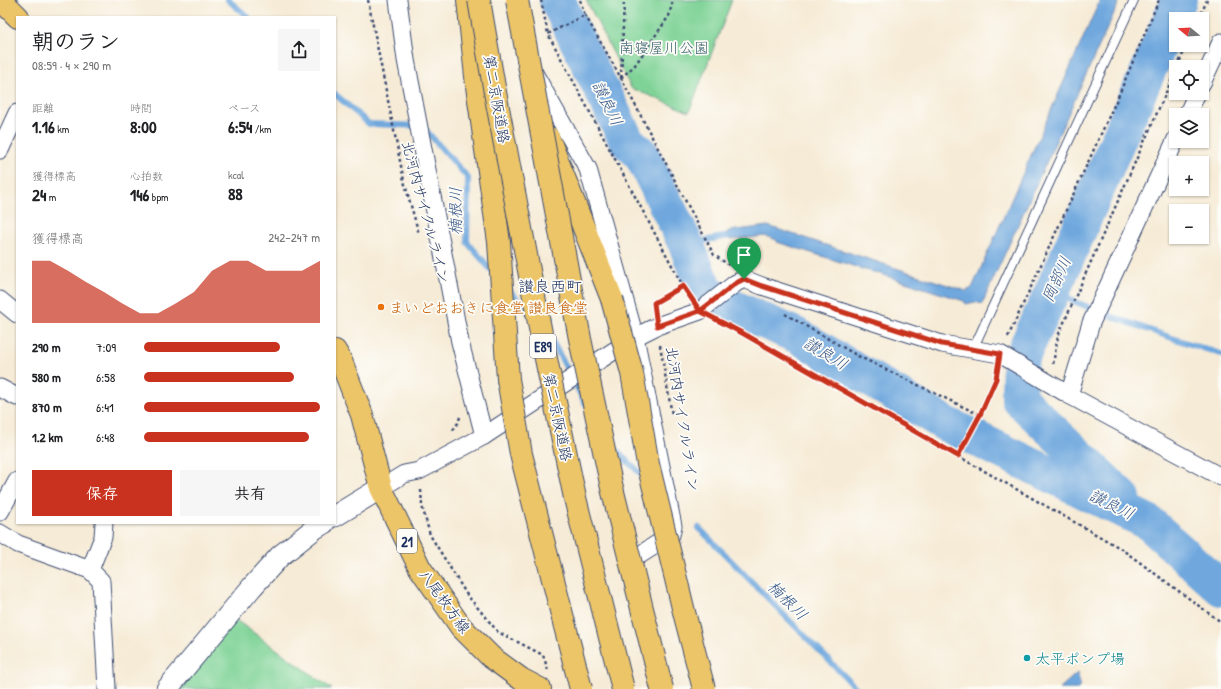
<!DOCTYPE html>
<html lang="ja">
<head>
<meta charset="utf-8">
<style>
	:root { --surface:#fff; --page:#f6f6f6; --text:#202124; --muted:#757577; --accent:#c8321e }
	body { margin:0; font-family:"Patrick Hand","Klee One",sans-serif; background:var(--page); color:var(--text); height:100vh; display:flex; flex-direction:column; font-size:15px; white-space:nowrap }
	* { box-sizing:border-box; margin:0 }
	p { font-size:13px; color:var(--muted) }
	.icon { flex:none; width:22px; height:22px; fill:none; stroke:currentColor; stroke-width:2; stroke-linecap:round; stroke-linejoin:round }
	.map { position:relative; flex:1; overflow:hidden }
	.side { position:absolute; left:16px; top:16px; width:320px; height:508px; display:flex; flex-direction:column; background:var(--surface); border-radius:0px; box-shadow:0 1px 3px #0004 }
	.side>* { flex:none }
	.needle { width:26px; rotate:288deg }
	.buttons { position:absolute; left:1169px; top:12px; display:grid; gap:8px }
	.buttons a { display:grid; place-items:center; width:40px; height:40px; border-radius:0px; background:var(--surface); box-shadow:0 1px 3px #0004; font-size:20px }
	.pin { position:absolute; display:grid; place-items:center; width:34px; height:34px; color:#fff; margin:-41px -17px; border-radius:50% 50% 50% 0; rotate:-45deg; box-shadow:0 0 4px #0007 }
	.pin .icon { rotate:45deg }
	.round { display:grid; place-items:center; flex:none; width:42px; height:42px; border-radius:0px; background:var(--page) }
	.overview { display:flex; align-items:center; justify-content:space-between; height:68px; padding:0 16px }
	h1 { font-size:22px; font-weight:700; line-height:30px }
	.metrics { display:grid; grid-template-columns:repeat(3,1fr); gap:6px; height:68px; padding:4px 16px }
	.metrics div { display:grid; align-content:center }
	.metrics b { font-size:17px; font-weight:700 }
	.metrics small { font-size:11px; font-weight:400 }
	.metrics p { font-size:11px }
	.chart { height:112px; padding:8px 16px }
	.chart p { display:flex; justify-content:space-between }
	.chart svg { width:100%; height:72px; margin-top:4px; fill:var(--accent); opacity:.7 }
	.button { display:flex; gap:8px; margin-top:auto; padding:8px 16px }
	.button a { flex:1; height:46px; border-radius:0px; background:var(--accent); color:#fff; font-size:16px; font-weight:700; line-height:46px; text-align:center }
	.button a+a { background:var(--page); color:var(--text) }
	ul { padding:0 16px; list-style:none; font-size:13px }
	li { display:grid; grid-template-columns:64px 48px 1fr; align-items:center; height:30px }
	li i { height:10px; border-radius:5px; background:var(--accent) }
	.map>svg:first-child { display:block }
</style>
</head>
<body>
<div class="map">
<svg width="1221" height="689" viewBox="0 0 1221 689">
	<rect width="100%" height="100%" fill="#fdfcf7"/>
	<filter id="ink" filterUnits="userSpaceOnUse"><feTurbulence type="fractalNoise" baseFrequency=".025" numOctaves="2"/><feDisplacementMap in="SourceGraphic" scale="8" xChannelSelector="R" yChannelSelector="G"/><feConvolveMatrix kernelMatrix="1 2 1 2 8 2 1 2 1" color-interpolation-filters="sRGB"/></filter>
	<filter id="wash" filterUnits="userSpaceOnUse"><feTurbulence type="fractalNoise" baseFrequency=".012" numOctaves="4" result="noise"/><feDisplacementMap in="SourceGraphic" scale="16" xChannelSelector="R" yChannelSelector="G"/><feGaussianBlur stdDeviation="0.9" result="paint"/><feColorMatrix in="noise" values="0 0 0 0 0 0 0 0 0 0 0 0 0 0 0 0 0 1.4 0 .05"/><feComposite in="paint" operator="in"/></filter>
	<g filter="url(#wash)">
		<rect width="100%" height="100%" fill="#f6ebd6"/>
		<g fill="#7fd397" stroke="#4d817a">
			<path d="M586 0H732L689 112 631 88Z"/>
			<path d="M229 615 332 689H167Z"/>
		</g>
		<g fill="#6fa8de" stroke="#456c9e">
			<path d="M1100 0H1120L982 304 975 302 966 304 964 301 874 272H872L777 242V240L765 236 730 240 725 234 729 231 768 226 966 291 972 288Z"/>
			<path d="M1077 673C1079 679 1081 683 1078 689H1059Z"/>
		</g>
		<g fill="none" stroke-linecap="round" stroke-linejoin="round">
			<g stroke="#6fa8de" stroke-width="6">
				<path d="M228 0 248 17"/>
				<path d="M335 94 369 124 422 126 468 178 467 242 494 273"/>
				<path d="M686 244 734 235"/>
				<path d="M509 290 530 314"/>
				<path d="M1052 292C1107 316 1164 336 1221 354"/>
				<path d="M550 337 585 403"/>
				<path d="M609 443 644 477"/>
				<path d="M699 528 857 689"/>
			</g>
			<g stroke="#6fa8de" stroke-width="36">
				<path d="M557 0 627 141 641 154 686 244 700 279 707 291 723 303 798 336 944 423 1148 522 1221 588"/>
				<path d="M1123 498 1019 399 1020 361 1052 292 1179 0"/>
			</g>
		</g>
	</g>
	<g filter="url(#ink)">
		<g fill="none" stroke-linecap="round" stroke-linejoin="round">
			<g stroke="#3c4b70" stroke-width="10">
				<path id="service" d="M973 349 1134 0"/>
			</g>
			<g stroke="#3c4b70" stroke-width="19">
				<g id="minor">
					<path d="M398 0 406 60 460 342 484 436"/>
					<path d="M534 73 588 169 635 337 673 526 671 535 635 558"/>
					<path d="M1202 83 1221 42"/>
					<path d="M1187 115 1197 93"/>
					<path d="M0 150 17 113"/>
					<path d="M0 300 17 314"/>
					<path d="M0 388 17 397"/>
					<path d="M1069 395 1091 323 1176 139"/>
					<path d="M381 488 404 474 419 471 484 436 635 337 657 326 700 311 736 283 744 279 762 286 942 344 1000 354 1069 395 1221 477"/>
					<path d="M0 512 17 481"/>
					<path d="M0 533 18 544 90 570 101 581 107 689"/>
					<path d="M90 570 103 537 104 523"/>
				</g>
			</g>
			<g stroke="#3c4b70" stroke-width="23">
				<g id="tertiary">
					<path d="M335 516 381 488"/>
					<path d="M167 689 252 587 280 556 314 529 324 523"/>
				</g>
			</g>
			<g stroke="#3c4b70" stroke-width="24">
				<g id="primary">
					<path d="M1 0 18 17"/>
					<path d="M335 351 341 361 362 415 381 488 420 568 461 627 491 657 521 679 540 689"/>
				</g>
			</g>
			<g stroke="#3c4b70" stroke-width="24">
				<g id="motorway">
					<path d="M468 0 477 86 499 242 508 379"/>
					<path d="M548 137 612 299"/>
				</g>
			</g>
			<g stroke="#3c4b70" stroke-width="2.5" stroke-dasharray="3 3" stroke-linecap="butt">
				<path d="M368 0 404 181 419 234"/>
				<path d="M541 0 548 34"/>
				<path d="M580 0 585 15 548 34 683 286 654 303V309"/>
				<path d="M585 15 621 78 714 255 729 265"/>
				<path d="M1199 19 1207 0"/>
				<path d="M1177 67 1187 45"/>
				<path d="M621 78 635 65 669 16 673 0"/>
				<path d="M621 78 624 0"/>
				<path d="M683 286 689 295"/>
				<path d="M785 314 858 356 980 415"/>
				<path d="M718 320 1120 548 1221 622"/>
				<path d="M1008 337 1117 99 1159 0"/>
				<path d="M660 345 672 415"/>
				<path d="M1053 364 1058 336 1176 70"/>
				<path d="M453 430 458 423 460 417"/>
				<path d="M958 456 980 415 996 379 997 374"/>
				<path d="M421 490 422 506 430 535 467 595 498 632 543 655 548 670"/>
			</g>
			<use href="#service" stroke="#fff" stroke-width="8"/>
			<use href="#minor" stroke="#fff" stroke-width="17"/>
			<use href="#tertiary" stroke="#fff" stroke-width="21"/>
			<use href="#primary" stroke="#edc569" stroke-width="22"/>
			<use href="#motorway" stroke="#edc569" stroke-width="22"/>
			<g stroke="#3c4b70" stroke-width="24" stroke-linecap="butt">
				<g id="motorway-bridge">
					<path d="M479 0 494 87 544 349 575 498 623 689"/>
					<path d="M517 0 580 339 612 488 662 689"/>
					<path d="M612 299 632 373 648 464 685 616 704 689"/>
					<path d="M508 379 521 454 581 689"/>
				</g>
			</g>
			<use href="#motorway-bridge" stroke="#edc569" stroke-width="22"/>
		</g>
	</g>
	<g fill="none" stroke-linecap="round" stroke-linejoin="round" filter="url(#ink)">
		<g stroke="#fff" stroke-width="8">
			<path id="route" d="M744 279 736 283 700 311 657 326 654 303 683 286 700 311 744 334 958 456 980 415 996 379 1000 354 942 344 762 286 744 279"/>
		</g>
		<use href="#route" stroke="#c8321e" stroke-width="5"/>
	</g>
	<circle fill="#e8710a" stroke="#fdfcf7" stroke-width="1.5" cx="381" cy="307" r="4"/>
	<circle fill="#0f9aa8" stroke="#fdfcf7" stroke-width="1.5" cx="1027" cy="658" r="4"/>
	<g text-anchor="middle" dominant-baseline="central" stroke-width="3.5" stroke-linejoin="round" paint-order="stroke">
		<g fill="#fdfcf7" stroke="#5f6c8c" stroke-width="1">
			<rect x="530" y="334" width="26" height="24" rx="3"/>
			<rect x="397" y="529" width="20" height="24" rx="3"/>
		</g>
		<g font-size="14" font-weight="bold" fill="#1b2f5e">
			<text x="543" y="346">E89</text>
			<text x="407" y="541">21</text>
		</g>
		<g font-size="15" fill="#39606f" stroke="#fdfcf7">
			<text x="664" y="47">南寝屋川公園</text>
		</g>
		<g font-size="15" fill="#1b2f5e" stroke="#fdfcf7">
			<text transform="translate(497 99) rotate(80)">第二京阪道路</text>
			<text transform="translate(426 212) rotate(75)">北河内サイクルライン</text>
			<text transform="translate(558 417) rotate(78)">第二京阪道路</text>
			<text transform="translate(683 419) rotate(81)">北河内サイクルライン</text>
			<text transform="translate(445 601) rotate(54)">八尾枚方線</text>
		</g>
		<g font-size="15" fill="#c56008" stroke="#fdfcf7" text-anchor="start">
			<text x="389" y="307">まいどおおきに食堂 讃良食堂</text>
		</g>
		<g font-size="15" fill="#0d838f" stroke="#fdfcf7" text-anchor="start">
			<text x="1035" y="658">太平ポンプ場</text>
		</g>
		<g font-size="16" font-style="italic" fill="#38598b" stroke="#fdfcf7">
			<text transform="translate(608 103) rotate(64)">讃良川</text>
			<text transform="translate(455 211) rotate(-90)">楠根川</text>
			<text transform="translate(1056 279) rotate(-66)">岡部川</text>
			<text transform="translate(826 353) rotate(31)">讃良川</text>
			<text transform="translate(1112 504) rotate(26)">讃良川</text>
			<text transform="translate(788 600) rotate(45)">楠根川</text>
		</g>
		<g font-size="16" fill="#1b2f5e" stroke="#fdfcf7">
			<text x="550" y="286">讃良西町</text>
		</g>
	</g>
</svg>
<div class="buttons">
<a><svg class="needle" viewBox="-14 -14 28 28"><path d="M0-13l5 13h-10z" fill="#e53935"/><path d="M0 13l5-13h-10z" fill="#757577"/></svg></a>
<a><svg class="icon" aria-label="locate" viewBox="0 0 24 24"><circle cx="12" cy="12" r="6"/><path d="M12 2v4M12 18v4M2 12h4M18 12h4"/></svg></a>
<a><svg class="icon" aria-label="layers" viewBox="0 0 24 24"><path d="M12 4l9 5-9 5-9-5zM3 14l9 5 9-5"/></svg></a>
<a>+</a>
<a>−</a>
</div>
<div class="pin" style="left:744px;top:279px;background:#1e9e55"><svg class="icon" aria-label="arrive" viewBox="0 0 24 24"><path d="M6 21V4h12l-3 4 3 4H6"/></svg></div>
<section class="side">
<div class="overview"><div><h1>朝のラン</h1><p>08:59 · 4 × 290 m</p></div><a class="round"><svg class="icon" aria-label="share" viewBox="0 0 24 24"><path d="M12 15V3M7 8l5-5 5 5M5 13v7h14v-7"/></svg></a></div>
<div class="metrics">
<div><p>距離</p><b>1.16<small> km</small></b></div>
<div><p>時間</p><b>8:00</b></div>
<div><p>ペース</p><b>6:54<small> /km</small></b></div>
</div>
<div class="metrics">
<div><p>獲得標高</p><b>24<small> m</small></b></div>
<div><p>心拍数</p><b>146<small> bpm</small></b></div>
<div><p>kcal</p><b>88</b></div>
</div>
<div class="chart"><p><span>獲得標高</span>242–247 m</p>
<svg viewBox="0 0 160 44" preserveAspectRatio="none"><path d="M0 44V6L10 6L20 12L30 19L40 25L50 32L60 38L70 38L80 32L90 25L100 12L110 6L120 6L130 12L140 12L150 12L160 6V44z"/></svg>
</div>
<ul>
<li><b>290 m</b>7:09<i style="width:77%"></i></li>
<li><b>580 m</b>6:58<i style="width:85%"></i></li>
<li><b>870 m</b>6:41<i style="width:100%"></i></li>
<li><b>1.2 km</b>6:48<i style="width:94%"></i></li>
</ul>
<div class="button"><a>保存</a><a>共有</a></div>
</section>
</div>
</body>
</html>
